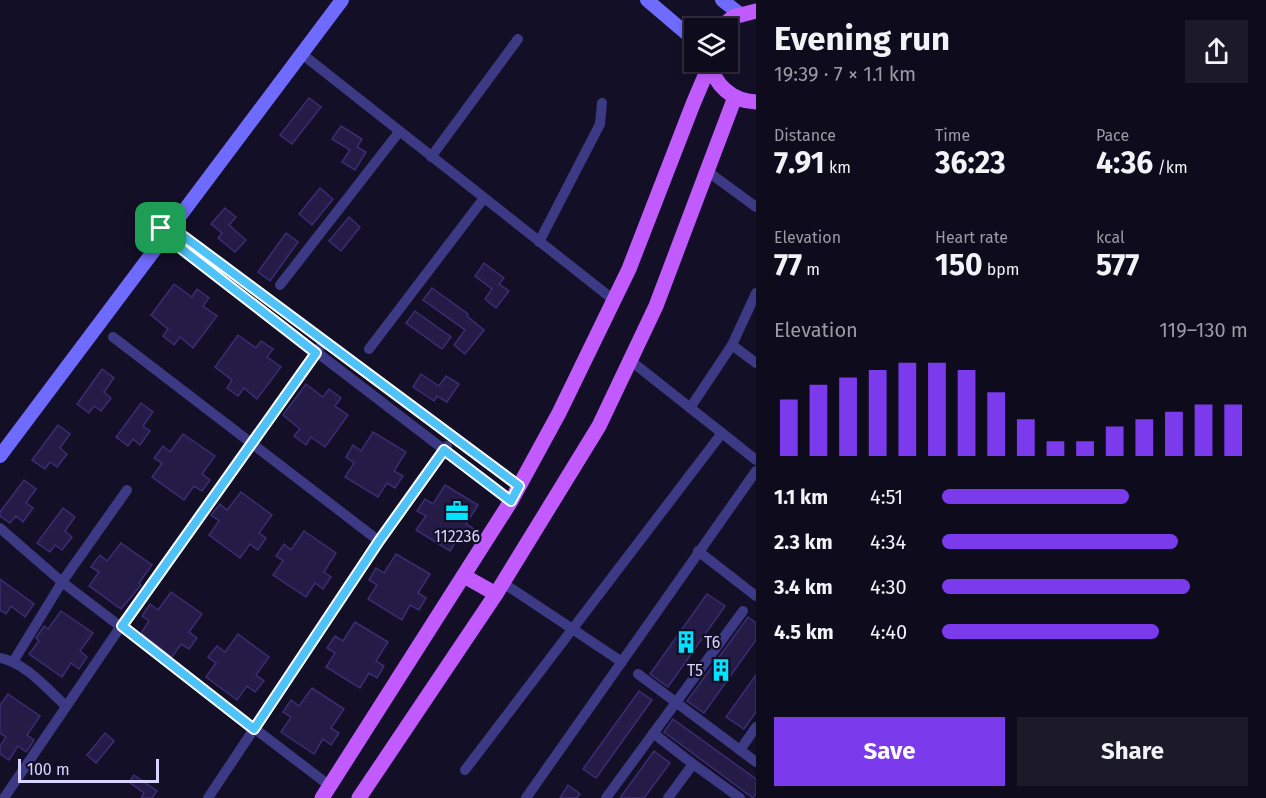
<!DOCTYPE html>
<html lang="en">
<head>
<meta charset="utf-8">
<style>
	:root { --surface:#0e0b1c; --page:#1c1929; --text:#f1f3f6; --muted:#9b9ba3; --line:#2e2b3b; --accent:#7c3aed }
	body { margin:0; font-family:"Fira Sans",sans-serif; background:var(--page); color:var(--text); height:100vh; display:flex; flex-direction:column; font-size:22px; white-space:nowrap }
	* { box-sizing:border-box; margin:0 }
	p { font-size:20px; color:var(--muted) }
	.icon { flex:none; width:33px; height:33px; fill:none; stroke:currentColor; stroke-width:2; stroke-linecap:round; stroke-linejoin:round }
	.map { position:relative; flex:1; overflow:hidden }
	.details { display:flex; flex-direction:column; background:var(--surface); width:510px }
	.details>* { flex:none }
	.buttons { position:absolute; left:684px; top:18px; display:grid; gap:12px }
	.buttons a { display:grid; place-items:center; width:54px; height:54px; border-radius:0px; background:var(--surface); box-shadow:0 3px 9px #0003,0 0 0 2px var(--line); font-size:30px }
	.scale { position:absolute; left:18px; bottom:15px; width:141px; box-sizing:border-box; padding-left:6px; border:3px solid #d9d4ff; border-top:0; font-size:16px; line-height:21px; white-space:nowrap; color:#d9d4ff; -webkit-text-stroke:4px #130f26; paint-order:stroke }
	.pin { position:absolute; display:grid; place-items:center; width:51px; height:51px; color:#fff; margin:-26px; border-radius:12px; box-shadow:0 3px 9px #0006 }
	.round { display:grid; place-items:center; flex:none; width:63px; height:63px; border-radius:0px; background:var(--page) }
	.head { display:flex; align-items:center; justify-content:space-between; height:102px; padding:0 18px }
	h1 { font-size:33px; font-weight:700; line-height:45px }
	.metrics { display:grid; grid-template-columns:repeat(3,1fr); gap:9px; height:102px; padding:6px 18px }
	.metrics div { display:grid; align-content:center }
	.metrics b { font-size:30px; font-weight:700 }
	.metrics small { font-size:16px; font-weight:400 }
	.metrics p { font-size:16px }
	.chart { height:168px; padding:12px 18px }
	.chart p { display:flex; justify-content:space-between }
	.chart svg { width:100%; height:108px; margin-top:6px; stroke:var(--accent); stroke-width:6 }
	.button { display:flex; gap:12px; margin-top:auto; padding:12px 18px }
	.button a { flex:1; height:69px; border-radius:0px; background:var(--accent); color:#fff; font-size:24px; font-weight:700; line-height:69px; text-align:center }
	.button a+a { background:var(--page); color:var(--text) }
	ul { padding:0 18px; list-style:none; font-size:20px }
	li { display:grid; grid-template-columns:96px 72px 1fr; align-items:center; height:45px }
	li i { height:15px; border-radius:8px; background:var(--accent) }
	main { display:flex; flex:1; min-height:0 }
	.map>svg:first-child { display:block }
</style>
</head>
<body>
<main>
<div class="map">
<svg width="756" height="798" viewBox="0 0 756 798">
	<rect width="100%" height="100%" fill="#130f26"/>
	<g fill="#241b47" stroke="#3b2d73" stroke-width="1.5">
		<path d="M309 98 321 107 292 144 280 135Z"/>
		<path d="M341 126 362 139 357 147 366 152 355 170 342 162 350 150 332 139Z"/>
		<path d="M320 188 333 199 312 225 299 214Z"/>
		<path d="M225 208 236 217 229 225 246 240 235 252 218 238 222 233 211 224Z"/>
		<path d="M349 217 360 227 341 251 329 241Z"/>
		<path d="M286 233 298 242 270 281 258 272Z"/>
		<path d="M484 263 504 278 499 284 509 291 496 308 485 299 492 289 475 276Z"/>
		<path d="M174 284 192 297 197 289 209 298 203 306 217 316 193 348 180 337 174 345 163 336 168 329 151 315Z"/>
		<path d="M432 288 468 314 467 316 484 330 465 354 454 345 465 330 423 300Z"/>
		<path d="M415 311 451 337 442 349 406 323Z"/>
		<path d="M238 335 256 348 261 341 273 349 267 357 281 367 257 399 244 388 238 396 227 388 232 380 215 367Z"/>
		<path d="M102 369 114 378 104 392 111 398 101 411 94 406 89 413 77 404Z"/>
		<path d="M421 374 439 386 446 376 459 384 447 402 437 396 434 401 413 387Z"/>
		<path d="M306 384 323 397 329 389 341 398 335 406 348 415 325 447 311 437 306 445 294 436 300 429 283 415Z"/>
		<path d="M141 403 153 412 143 426 150 431 140 445 133 439 128 446 116 437Z"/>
		<path d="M58 425 70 434 60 448 67 454 57 467 50 462 45 469 32 460Z"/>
		<path d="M373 432 406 452 394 471 403 476 395 488 387 483 378 497 345 477 354 463 346 457 353 445 361 451Z"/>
		<path d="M183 434 215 456 202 474 210 480 202 491 194 486 184 500 152 477 162 463 154 458 163 446 170 452Z"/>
		<path d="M24 480 36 489 26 503 33 508 23 522 16 516 10 523 0 516V512Z"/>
		<path d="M445 485 478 505 466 524 474 529 467 541 459 536 450 551 416 530 426 516 417 511 425 499 433 504Z"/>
		<path d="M241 492 272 515 259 533 266 538 258 550 250 544 240 558 209 535 219 521 211 515 220 504 227 510Z"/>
		<path d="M63 508 75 517 65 531 72 537 62 550 55 545 50 552 37 543Z"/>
		<path d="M304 531 336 553 324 572 331 577 323 589 315 583 306 597 273 575 283 561 276 556 284 544 291 550Z"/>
		<path d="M121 543 152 565 139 583 141 585 121 609 89 586 99 572 91 567 100 555 107 561Z"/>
		<path d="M396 554 430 574 418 593 426 598 419 610 410 605 402 620 368 599 377 585 369 580 376 568 384 573Z"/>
		<path d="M0 579 34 604 25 617 11 606 6 614 0 610Z"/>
		<path d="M171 592 202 614 189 632 197 638 189 649 181 644 172 657 141 633 149 621 142 616 150 604 158 610Z"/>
		<path d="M707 594 725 606 668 687 650 674Z"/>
		<path d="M61 611 93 633 80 651 87 657 79 669 71 663 62 677 29 654 39 641 36 638 44 626 48 629Z"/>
		<path d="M748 617 756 623V640L704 713 687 701Z"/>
		<path d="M355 622 388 642 376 661 384 666 377 678 369 673 360 688 326 667 335 653 327 648 335 636 343 641Z"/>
		<path d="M238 634 269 657 256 675 264 681 255 692 247 686 237 700 206 677 216 663 208 657 217 646 225 652Z"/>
		<path d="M756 675V712L744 729 726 717Z"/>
		<path d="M312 688 344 709 331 728 339 733 331 745 323 739 314 754 281 732 291 717 283 712 291 700 299 706Z"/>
		<path d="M639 691 652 700 596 778 583 769Z"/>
		<path d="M8 694 40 716 27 735 34 740 29 748 26 752 18 746 9 760 0 754V746L6 737 0 733V705Z"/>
		<path d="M673 719 756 779V794L753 798 664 732Z"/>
		<path d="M105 733 114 741 96 763 87 755Z"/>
		<path d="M654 751 670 763 644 798H620Z"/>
		<path d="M134 775 157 791 152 798H141L144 793 129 782Z"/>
		<path d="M568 785 580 794 577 798H560Z"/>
	</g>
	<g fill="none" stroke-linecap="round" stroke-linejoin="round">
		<g stroke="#3d3a85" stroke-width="10">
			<path d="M302 54 615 301"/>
			<path d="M431 157 518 39"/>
			<path d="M707 171 756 207"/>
			<path d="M539 242 600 124 602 103"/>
			<path d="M280 285 399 132"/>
			<path d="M113 337 379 541"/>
			<path d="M732 345 756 363"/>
			<path d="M369 349 484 198"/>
			<path d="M631 361 756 460"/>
			<path d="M690 408 732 345 756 293"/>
			<path d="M511 501 165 236 161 228 171 227 519 486"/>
			<path d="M0 528 62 582 330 786"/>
			<path d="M698 551 756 596"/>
			<path d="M503 583 622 662"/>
			<path d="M0 658C26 663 47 689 66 706"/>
			<path d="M13 662 62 582 127 490"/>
			<path d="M638 674 740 750"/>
			<path d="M756 727 740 750 756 762"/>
			<path d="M653 733 693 764"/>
			<path d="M465 770 722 433"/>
			<path d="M4 798 121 626 320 347"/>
			<path d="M208 798 379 541 447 446"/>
			<path d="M526 798 756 471"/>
			<path d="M606 798 743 611"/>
			<path d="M668 798 693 764 740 798"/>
		</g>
		<g stroke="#6f6bff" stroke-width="14">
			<path d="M647 0 694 40"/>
			<path d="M722 0 740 14"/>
			<path d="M0 456 342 0"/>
		</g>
		<g stroke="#c25bff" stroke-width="15">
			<path d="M720 28 733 17 756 11"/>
			<path d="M710 62C714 85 732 101 756 102"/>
			<path d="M464 576 496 594"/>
			<path d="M322 798 511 501 559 413 629 269 693 104 710 64"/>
			<path d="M359 798 496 594 599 426 656 306 735 97"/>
		</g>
	</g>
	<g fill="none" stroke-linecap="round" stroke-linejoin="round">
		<g stroke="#fff" stroke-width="12">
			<path id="route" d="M171 227 519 486 511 501 444 450 379 541 254 729 122 626 316 353 165 236 161 228Z"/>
		</g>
		<use href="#route" stroke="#4fc3f7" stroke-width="8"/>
	</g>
	<defs>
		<g id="office-bare" transform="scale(1.8)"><path d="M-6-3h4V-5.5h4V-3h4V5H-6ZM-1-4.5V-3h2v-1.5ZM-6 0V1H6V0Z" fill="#00e5ff" stroke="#130f26" stroke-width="2.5" paint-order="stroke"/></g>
		<g id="building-bare" transform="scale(1.8)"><path d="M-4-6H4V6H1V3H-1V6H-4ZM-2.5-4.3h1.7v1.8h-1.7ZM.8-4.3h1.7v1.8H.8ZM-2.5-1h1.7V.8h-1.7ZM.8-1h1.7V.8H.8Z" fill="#00e5ff" stroke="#130f26" stroke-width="2.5" paint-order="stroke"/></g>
	</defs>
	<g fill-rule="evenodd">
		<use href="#office-bare" x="457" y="511"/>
		<use href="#building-bare" x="686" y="642"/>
		<use href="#building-bare" x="721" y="670"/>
	</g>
	<g text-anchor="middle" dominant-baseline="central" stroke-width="4.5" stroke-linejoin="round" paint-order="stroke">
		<g font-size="16" fill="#d9d4ff" stroke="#130f26">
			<text x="457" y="536">112236</text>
			<text x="704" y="642" text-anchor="start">T6</text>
			<text x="703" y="670" text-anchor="end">T5</text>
		</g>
	</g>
</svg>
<div class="buttons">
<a><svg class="icon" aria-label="layers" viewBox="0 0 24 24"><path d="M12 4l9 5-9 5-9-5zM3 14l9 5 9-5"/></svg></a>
</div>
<div class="scale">100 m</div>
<div class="pin" style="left:161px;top:228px;background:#1e9e55"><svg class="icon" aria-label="arrive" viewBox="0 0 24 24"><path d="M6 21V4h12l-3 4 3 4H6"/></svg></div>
</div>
<section class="details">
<div class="head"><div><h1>Evening run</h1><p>19:39 · 7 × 1.1 km</p></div><a class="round"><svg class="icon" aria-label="share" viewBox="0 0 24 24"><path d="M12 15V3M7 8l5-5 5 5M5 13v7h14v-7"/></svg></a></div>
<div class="metrics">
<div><p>Distance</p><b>7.91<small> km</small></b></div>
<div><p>Time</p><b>36:23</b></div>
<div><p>Pace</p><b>4:36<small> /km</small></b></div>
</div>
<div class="metrics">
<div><p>Elevation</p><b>77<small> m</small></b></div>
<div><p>Heart rate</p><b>150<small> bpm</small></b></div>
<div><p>kcal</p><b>577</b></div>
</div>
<div class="chart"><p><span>Elevation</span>119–130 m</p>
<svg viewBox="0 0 160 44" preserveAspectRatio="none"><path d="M5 44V21M15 44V15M25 44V12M35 44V9M45 44V6M55 44V6M65 44V9M75 44V18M85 44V29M95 44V38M105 44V38M115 44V32M125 44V29M135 44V26M145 44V23M155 44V23"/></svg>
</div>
<ul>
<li><b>1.1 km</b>4:51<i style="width:61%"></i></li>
<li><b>2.3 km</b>4:34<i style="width:77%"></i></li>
<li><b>3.4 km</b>4:30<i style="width:81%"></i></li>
<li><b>4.5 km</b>4:40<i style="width:71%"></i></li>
</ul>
<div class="button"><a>Save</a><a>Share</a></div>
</section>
</main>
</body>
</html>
